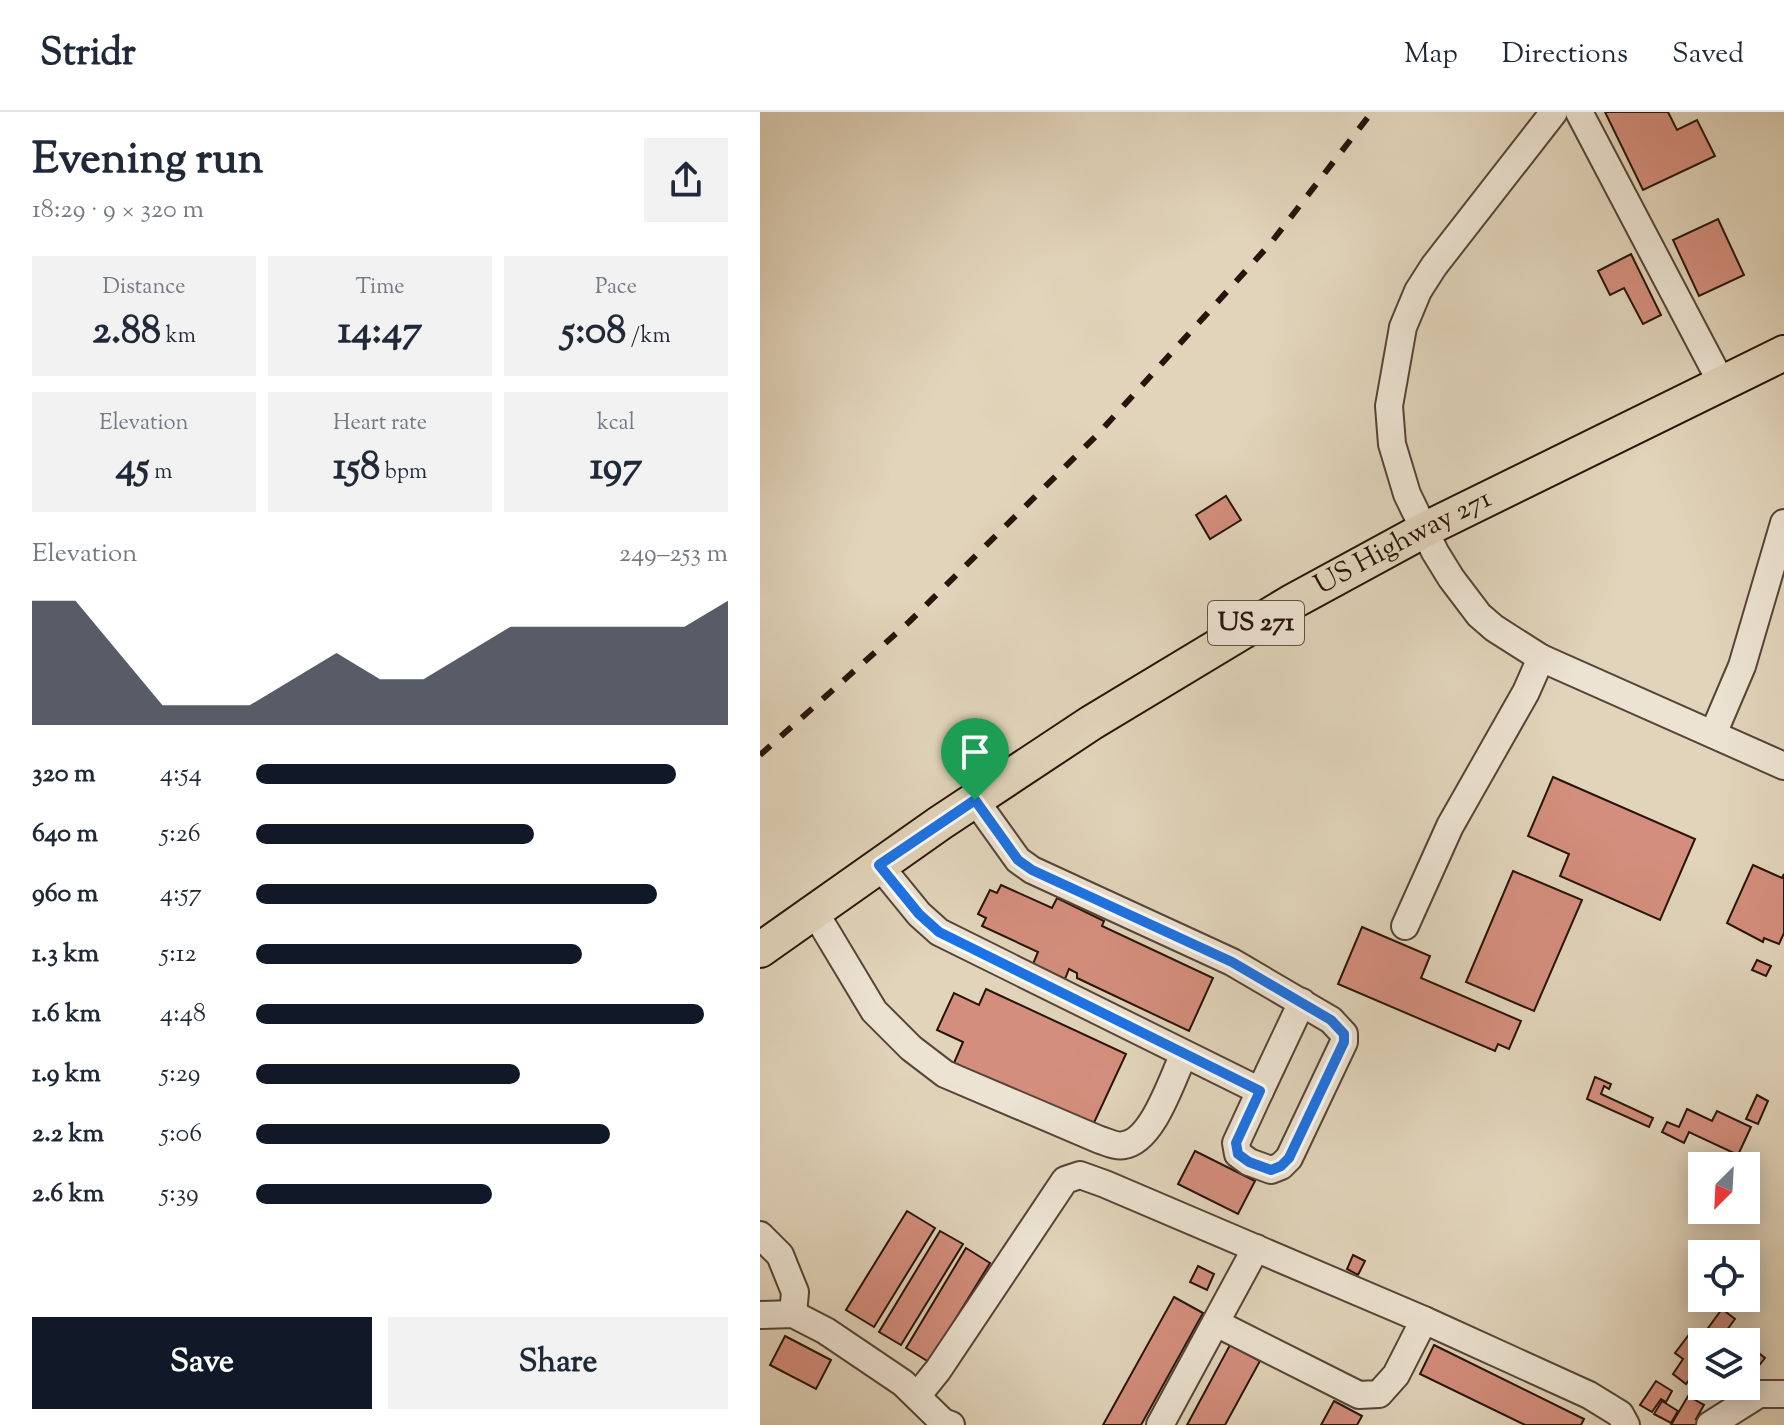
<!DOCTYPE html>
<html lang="en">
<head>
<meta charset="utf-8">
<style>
	:root { --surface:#fff; --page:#f2f2f3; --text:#1f2937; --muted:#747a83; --line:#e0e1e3; --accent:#111827 }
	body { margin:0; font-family:"Sorts Mill Goudy",serif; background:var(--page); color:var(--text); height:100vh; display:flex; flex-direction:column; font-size:30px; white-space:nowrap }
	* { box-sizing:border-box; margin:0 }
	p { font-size:26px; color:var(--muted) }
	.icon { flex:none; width:44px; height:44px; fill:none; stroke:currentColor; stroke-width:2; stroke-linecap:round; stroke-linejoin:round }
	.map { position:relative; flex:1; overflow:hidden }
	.panel { display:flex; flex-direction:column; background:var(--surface); width:760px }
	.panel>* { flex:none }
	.needle { width:52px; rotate:204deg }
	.fabs { position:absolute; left:928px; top:1040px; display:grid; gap:16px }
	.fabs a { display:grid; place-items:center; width:72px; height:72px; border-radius:0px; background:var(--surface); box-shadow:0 4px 20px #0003; font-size:40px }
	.pin { position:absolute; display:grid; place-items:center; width:68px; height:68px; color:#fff; margin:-82px -34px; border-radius:50% 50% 50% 0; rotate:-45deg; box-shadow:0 0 8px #0007 }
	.pin .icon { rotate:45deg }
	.round { display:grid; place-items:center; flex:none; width:84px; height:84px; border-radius:0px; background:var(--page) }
	.overview { display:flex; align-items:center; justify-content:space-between; height:136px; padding:0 32px }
	h1 { font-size:44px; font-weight:700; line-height:60px }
	.figures { display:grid; grid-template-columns:repeat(3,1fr); gap:12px; height:136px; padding:8px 32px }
	.figures div { display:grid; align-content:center; border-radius:0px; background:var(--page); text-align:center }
	.figures b { font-size:40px; font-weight:700 }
	.figures small { font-size:22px; font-weight:400 }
	.figures p { font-size:22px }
	.chart { height:224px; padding:16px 32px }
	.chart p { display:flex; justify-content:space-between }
	.chart svg { width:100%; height:144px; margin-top:8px; fill:var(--accent); opacity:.7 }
	.button { display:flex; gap:16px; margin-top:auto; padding:16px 32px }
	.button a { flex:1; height:92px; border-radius:0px; background:var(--accent); color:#fff; font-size:32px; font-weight:700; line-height:92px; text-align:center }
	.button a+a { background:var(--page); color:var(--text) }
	ul { padding:0 32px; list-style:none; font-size:26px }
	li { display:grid; grid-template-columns:128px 96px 1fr; align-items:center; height:60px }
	li i { height:20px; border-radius:10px; background:var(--accent) }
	header { display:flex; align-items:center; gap:48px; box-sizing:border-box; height:112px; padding:0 40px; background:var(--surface); border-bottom:2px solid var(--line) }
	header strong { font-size:38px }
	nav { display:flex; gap:44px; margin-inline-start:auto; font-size:28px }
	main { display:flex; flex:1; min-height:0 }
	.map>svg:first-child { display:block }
</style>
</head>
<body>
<header>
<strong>Stridr</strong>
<nav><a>Map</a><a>Directions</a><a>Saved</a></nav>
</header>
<main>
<section class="panel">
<div class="overview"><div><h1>Evening run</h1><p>18:29 · 9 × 320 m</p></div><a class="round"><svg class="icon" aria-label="share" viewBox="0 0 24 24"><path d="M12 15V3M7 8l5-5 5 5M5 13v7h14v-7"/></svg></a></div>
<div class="figures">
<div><p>Distance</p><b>2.88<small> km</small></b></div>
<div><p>Time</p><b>14:47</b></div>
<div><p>Pace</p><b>5:08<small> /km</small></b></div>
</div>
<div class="figures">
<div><p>Elevation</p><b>45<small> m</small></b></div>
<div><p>Heart rate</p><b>158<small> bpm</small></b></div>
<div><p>kcal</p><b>197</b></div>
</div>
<div class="chart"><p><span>Elevation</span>249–253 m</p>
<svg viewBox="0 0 160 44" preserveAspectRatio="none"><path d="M0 44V6L10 6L20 22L30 38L40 38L50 38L60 30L70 22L80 30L90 30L100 22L110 14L120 14L130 14L140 14L150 14L160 6V44z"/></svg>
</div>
<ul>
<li><b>320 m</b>4:54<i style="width:89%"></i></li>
<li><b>640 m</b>5:26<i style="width:59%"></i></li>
<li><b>960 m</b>4:57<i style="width:85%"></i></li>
<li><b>1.3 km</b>5:12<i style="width:69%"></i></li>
<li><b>1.6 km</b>4:48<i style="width:95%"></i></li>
<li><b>1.9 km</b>5:29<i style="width:56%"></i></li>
<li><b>2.2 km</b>5:06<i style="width:75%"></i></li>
<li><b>2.6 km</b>5:39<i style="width:50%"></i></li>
</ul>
<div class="button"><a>Save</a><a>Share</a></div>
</section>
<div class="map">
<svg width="1024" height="1313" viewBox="0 0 1024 1313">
	<rect width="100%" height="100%" fill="#e1d4ba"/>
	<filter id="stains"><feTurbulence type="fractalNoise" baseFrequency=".0025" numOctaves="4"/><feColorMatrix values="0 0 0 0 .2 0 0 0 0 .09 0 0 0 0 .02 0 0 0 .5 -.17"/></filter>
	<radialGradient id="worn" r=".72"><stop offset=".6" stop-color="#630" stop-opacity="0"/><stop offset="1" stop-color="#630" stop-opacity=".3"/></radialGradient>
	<g fill="#d48e7d" stroke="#28140a" stroke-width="2">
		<path d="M845 0H908L917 18 937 8 955 44 883 78Z"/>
		<path d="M958 107 984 163 939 184 913 128Z"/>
		<path d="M871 142 901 203 883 212 864 176 850 183 838 159Z"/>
		<path d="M466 384 481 408 450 427 436 403Z"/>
		<path d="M793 665 935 727 900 808 800 764 809 742 768 724Z"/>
		<path d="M993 753 1022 766 1024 762V821L1019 832 1004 826 1003 830 967 811Z"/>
		<path d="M753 759 822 788 774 899 706 870Z"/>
		<path d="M241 773 292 796 297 786 344 809 342 814 453 866 429 919 317 866V861L309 857 305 867 273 852 278 840 222 814 226 806 218 802 230 778 237 781Z"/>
		<path d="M602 815 670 844 661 866 761 909 749 937 738 932 735 939 578 872Z"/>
		<path d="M997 848 1011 854 1006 864 992 858Z"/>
		<path d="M226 877 366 942 332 1015 194 951 203 930 177 918 194 881 219 893Z"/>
		<path d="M835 965 851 972 849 977 844 974 841 982 893 1006 889 1015 827 987Z"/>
		<path d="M997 983 1008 989 998 1012 986 1007Z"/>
		<path d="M927 997 952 1009 957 999 991 1015 978 1043 929 1020 924 1031 902 1020 907 1010 919 1015Z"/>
		<path d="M435 1039 495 1069 478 1102 418 1072Z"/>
		<path d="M147 1099 175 1116 114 1215 86 1198Z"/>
		<path d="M180 1119 203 1132 141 1233 119 1220Z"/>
		<path d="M206 1136 230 1151 169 1250 146 1236Z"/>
		<path d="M593 1143 605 1149 598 1163 587 1157Z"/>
		<path d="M438 1154 454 1162 447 1178 430 1170Z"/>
		<path d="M414 1185 443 1201 381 1313H343Z"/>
		<path d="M962 1197 975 1207 958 1230H942V1250L926 1272 913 1262 923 1247 915 1241 931 1220 940 1227Z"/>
		<path d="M25 1224 71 1248 56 1277 10 1253Z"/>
		<path d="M986 1231 1005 1246 986 1270Z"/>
		<path d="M470 1233 500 1249 465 1313H427Z"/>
		<path d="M674 1233 824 1307 821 1313H765L660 1262Z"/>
		<path d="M896 1269 912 1279 906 1290 901 1287 892 1300 880 1293Z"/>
		<path d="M928 1284 944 1293 936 1307 940 1309 938 1313H911Z"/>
		<path d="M574 1289 602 1304 597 1313H561Z"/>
		<path d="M902 1289 918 1299 911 1311 894 1302Z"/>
	</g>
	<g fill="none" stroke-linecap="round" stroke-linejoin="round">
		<g stroke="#564436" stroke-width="30">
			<g id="minor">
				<path d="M794 0 674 154 658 179 643 215 629 294 632 332 647 382 675 440 691 466 719 503 734 516 781 546 1024 654"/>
				<path d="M819 0 961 270"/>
				<path d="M953 622 982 554 1024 411"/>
				<path d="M119 753 159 802 179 820 500 979 476 1031 478 1042 489 1050 511 1058 521 1054 529 1046 584 930V922L571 908 472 850 272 758 258 748 215 688"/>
				<path d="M54 799 114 899 151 936 185 962 340 1028C347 1030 357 1035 364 1033 393 1029 412 967 424 942"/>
				<path d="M645 814 690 714 766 580 781 546"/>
				<path d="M500 979 542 890"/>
				<path d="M0 1123 20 1143 35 1180 33 1202"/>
				<path d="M0 1203 33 1202 66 1219 143 1271 183 1310 191 1313"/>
				<path d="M456 1211 599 1283 619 1282 636 1263 664 1208"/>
				<path d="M157 1284 178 1258 305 1068 320 1063 345 1072 664 1208 829 1283 860 1302 866 1313"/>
				<path d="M400 1313 496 1136"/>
				<path d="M950 1313 999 1282H1024"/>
			</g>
		</g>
		<g stroke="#28140a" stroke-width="38">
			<g id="major">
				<path id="s1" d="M0 838 180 711 331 611 530 491 666 417 1024 241"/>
			</g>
		</g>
		<use href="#minor" stroke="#ece3d2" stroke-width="26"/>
		<use href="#major" stroke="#e1d4ba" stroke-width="34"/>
		<path stroke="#28140a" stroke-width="6" stroke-dasharray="14 14" stroke-linecap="butt" d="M0 643 149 510 338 322 510 132 612 0"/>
	</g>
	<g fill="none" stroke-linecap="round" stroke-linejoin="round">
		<g stroke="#fff" stroke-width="16">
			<path id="route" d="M215 688 258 748 272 758 472 850 571 908 584 922V930L529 1046 521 1054 511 1058 489 1050 478 1042 476 1031 500 979 179 820 159 802 119 753Z"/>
		</g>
		<use href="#route" stroke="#1a73e8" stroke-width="10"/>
	</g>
	<g text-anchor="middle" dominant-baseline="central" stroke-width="6" stroke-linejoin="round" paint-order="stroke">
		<rect fill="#ece3d2" stroke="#635246" stroke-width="2" x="448" y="489" width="96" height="44" rx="6"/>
		<g font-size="26" font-weight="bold" fill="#28140a">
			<text x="496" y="511">US 271</text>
		</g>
		<g font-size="28" fill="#28140a" stroke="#ece3d2">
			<text stroke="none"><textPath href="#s1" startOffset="762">US Highway 271</textPath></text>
		</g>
	</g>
	<rect width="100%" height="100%" filter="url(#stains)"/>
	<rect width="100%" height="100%" fill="url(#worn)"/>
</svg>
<div class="fabs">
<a><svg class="needle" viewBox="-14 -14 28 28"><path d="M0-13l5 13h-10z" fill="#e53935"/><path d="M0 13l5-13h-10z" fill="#747a83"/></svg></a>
<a><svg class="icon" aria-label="locate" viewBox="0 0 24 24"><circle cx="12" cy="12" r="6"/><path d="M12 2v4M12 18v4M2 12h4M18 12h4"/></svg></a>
<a><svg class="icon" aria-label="layers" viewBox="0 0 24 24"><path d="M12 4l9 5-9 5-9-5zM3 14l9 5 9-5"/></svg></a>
</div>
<div class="pin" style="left:215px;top:688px;background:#1e9e55"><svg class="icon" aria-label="arrive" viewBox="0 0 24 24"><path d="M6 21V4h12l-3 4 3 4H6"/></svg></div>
</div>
</main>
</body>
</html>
